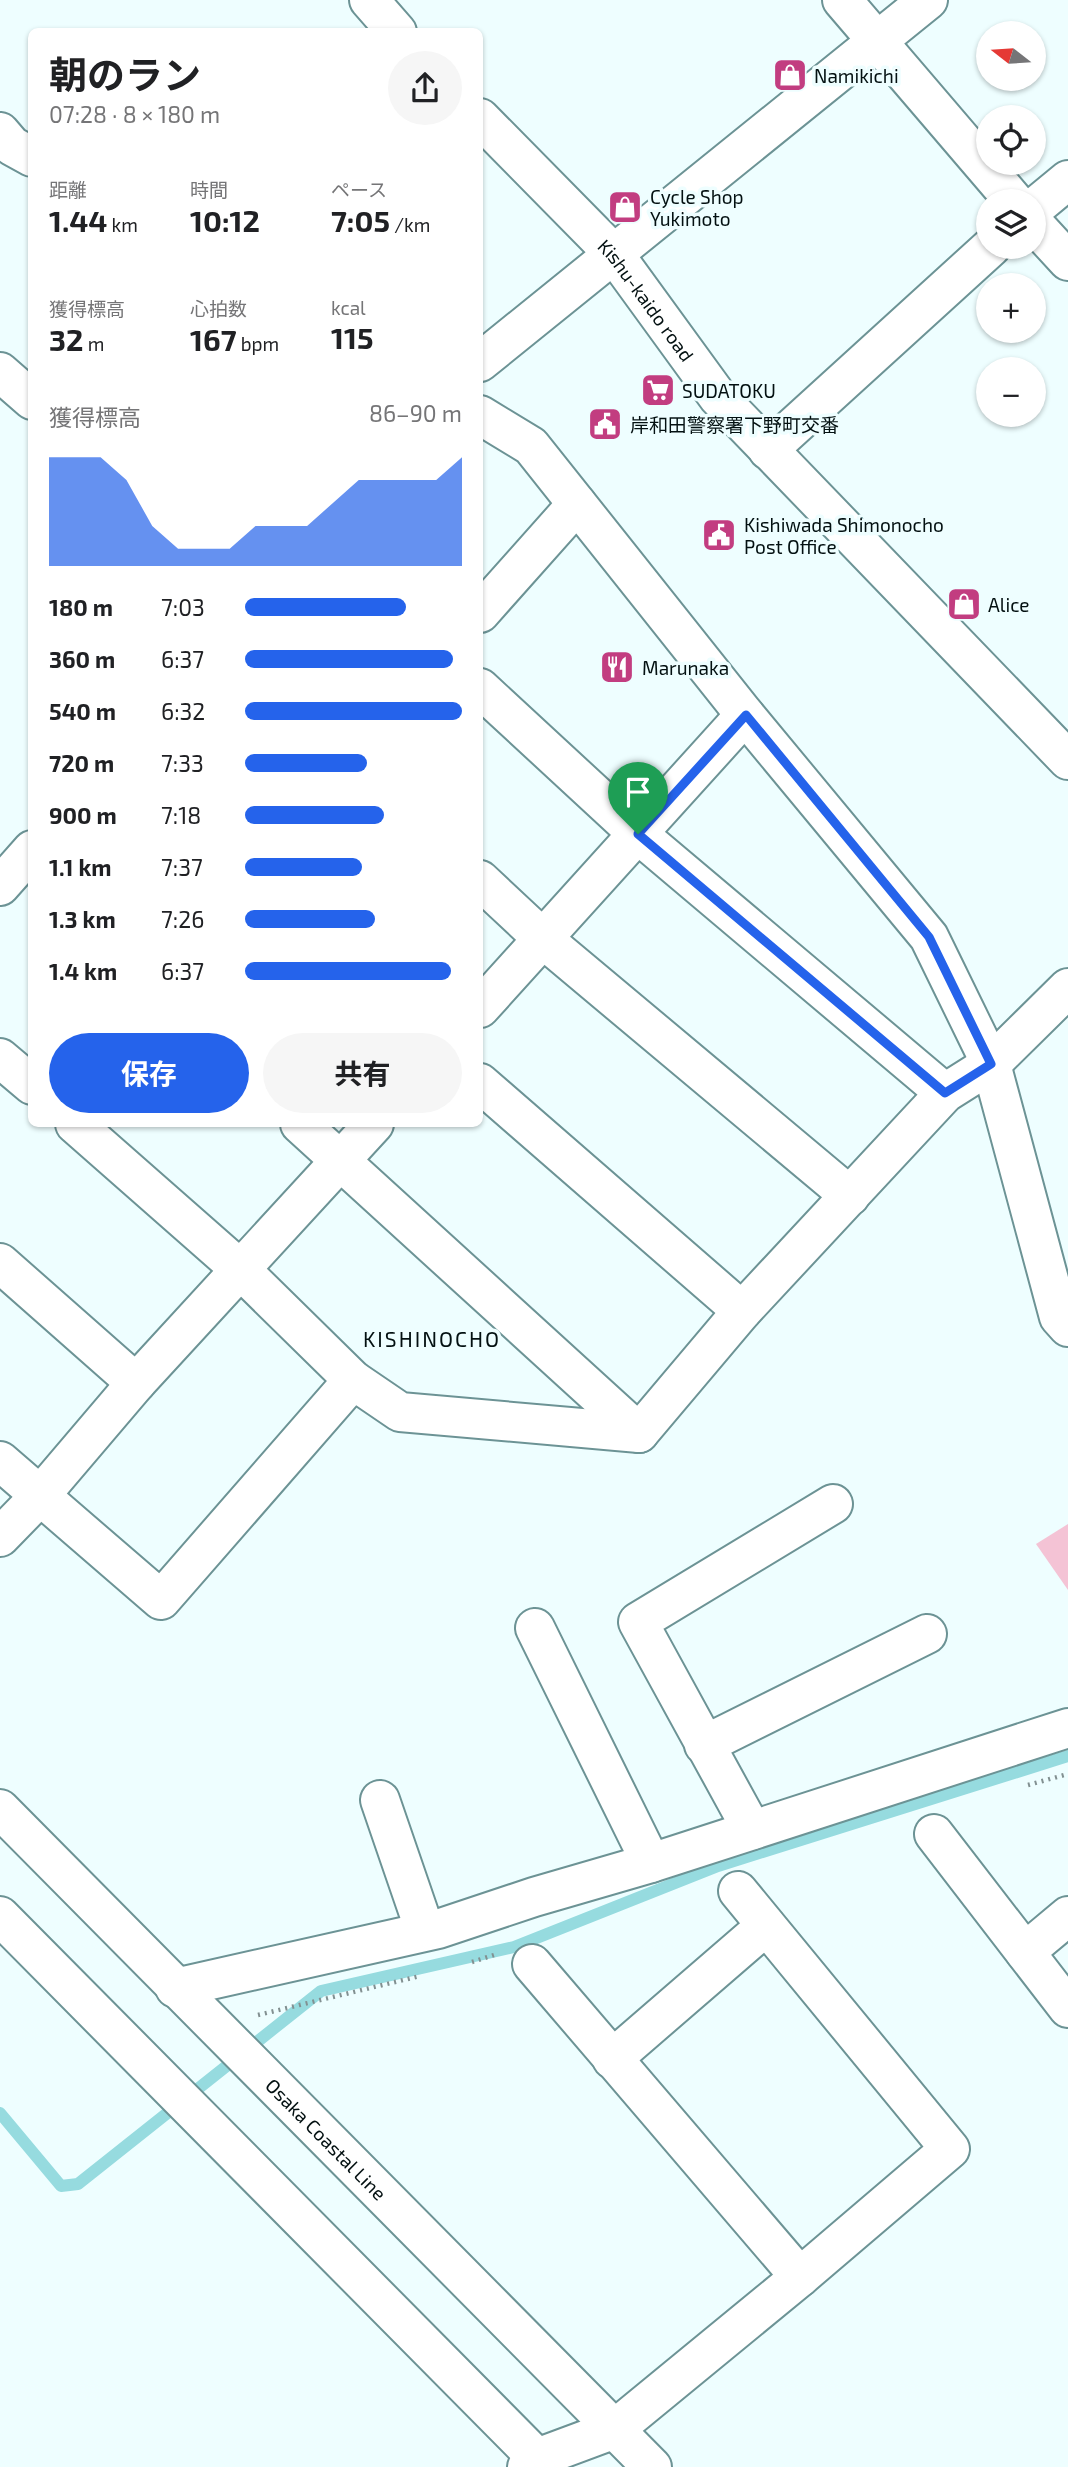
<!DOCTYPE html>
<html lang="ja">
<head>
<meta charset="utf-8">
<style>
	:root { --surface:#fff; --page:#f6f6f6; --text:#202124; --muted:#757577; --accent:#2563eb }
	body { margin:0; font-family:"Exo 2","Noto Sans JP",sans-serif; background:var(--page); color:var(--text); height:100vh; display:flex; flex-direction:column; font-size:26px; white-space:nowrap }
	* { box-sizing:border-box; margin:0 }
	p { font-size:23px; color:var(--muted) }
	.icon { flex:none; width:38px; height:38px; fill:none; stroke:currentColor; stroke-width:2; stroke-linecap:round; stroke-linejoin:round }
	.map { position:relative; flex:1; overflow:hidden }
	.details { position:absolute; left:28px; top:28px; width:455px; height:1099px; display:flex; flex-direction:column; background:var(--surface); border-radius:10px; box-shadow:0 2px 5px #0004 }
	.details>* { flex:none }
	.needle { width:46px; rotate:287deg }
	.tools { position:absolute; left:976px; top:21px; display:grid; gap:14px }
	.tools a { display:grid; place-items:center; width:70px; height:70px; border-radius:50%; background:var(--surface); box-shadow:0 2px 5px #0004; font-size:35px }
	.pin { position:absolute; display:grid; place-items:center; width:60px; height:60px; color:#fff; margin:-72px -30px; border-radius:50% 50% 50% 0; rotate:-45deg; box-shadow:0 0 7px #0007 }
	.pin .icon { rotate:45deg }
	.round { display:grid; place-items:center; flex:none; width:74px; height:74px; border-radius:37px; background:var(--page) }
	.summary { display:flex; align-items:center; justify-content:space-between; height:119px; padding:0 21px }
	h1 { font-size:38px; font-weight:700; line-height:52px }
	.figures { display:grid; grid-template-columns:repeat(3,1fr); gap:10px; height:119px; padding:7px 21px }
	.figures div { display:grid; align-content:center }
	.figures b { font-size:30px; font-weight:700 }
	.figures small { font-size:19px; font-weight:400 }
	.figures p { font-size:19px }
	.chart { height:196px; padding:14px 21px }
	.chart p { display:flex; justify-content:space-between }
	.chart svg { width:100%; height:126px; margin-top:7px; fill:var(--accent); opacity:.7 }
	.cta { display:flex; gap:14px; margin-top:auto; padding:14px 21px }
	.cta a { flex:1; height:80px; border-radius:42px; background:var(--accent); color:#fff; font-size:28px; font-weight:700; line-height:80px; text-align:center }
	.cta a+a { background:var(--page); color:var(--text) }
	ul { padding:0 21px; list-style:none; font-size:23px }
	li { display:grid; grid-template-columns:112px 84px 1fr; align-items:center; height:52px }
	li i { height:18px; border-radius:9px; background:var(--accent) }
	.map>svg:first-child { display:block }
</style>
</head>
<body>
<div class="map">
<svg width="1068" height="2467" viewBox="0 0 1068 2467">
	<rect width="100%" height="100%" fill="#eefeff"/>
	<path fill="#f4c3d5" d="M1068 1524V1590L1036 1544Z"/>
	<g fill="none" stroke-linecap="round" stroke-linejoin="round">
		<path stroke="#96dbdf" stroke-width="12" d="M0 2113 61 2186 78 2184 321 1991 514 1947 718 1866 1068 1756"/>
		<g stroke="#6c9395" stroke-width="42">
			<g id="minor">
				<path d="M369 0 397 32"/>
				<path d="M842 0 1014 201"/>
				<path id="s1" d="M480 118 614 254 718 397 1068 760"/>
				<path d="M0 132 12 146 32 157"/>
				<path d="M1034 208 1068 180"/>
				<path d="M1034 224 1068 261"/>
				<path d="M480 362 928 0"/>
				<path d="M0 372 32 400"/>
				<path d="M480 415 531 446 745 715 929 937 991 1064 1059 1317 1068 1327"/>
				<path d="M768 450 991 247"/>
				<path d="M480 613 577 504"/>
				<path d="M480 688 638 834 945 1093"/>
				<path d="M480 880 542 938 850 1196"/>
				<path d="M0 886 32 850"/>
				<path d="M480 1008 745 715"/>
				<path d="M0 1058 32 1085"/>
				<path d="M480 1083 742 1311"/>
				<path d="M75 1124 241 1270 353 1380 400 1412 639 1433 742 1311 945 1093 991 1064 1068 988"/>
				<path d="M300 1124 639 1433"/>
				<path d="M0 1263 136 1383"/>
				<path d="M0 1461 161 1600 353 1380"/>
				<path d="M0 1537 39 1497 136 1383 374 1124"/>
				<path d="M535 1628 651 1863"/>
				<path d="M704 1745 927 1634"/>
				<path d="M380 1800 425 1931"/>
				<path d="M752 1830 638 1622 833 1504"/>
				<path d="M934 1834 1068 2008"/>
				<path d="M1025 1952 1068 1916"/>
				<path d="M532 1964 800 2277"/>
				<path d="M175 1988 438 1929 534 1897 651 1863 1068 1728"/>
				<path d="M612 2059 766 1926"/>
				<path d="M527 2467 537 2458 615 2429 800 2277 950 2149 738 1891"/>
			</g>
		</g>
		<g stroke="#6c9395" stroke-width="42">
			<g id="major">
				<path id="s2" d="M0 1809 652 2467"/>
				<path d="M0 1916 546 2467"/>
			</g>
		</g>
		<g stroke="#829091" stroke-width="4.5" stroke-dasharray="2 5" stroke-linecap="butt">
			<path d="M1028 1785 1068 1774"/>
			<path d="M472 1962 494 1955"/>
			<path d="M258 2015 420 1976"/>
		</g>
		<use href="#minor" stroke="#fff" stroke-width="38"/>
		<use href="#major" stroke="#fff" stroke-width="38"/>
	</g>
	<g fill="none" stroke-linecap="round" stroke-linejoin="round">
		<g stroke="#fff" stroke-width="14">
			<path id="route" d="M746 715 929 937 991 1064 945 1093 638 834Z"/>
		</g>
		<use href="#route" stroke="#2563eb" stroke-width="9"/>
	</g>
	<defs>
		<g id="shop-square" transform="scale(1.75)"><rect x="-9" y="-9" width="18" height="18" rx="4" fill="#c23d80" stroke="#eefeff"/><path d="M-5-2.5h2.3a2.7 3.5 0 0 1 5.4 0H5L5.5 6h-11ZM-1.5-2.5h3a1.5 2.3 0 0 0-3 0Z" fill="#fff"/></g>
		<g id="supermarket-square" transform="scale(1.75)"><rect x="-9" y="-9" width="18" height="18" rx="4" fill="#c23d80" stroke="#eefeff"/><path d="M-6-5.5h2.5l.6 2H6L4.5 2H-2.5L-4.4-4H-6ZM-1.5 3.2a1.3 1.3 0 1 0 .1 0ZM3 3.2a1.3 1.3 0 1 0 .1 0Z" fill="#fff"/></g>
		<g id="civic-square" transform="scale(1.75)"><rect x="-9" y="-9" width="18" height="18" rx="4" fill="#c23d80" stroke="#eefeff"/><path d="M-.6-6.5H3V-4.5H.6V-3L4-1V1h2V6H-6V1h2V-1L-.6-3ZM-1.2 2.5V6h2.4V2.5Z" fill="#fff"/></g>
		<g id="restaurant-square" transform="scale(1.75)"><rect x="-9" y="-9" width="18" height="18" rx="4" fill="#c23d80" stroke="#eefeff"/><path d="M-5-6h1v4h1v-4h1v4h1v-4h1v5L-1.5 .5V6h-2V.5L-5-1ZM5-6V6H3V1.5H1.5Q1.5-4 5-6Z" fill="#fff"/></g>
	</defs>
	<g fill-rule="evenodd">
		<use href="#shop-square" x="790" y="75"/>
		<use href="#shop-square" x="625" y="207"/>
		<use href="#supermarket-square" x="658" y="390"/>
		<use href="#civic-square" x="605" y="424"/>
		<use href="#civic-square" x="719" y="535"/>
		<use href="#shop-square" x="964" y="604"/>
		<use href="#restaurant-square" x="617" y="667"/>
	</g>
	<g text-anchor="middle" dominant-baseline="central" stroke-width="7" stroke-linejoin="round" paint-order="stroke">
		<g font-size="19" fill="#031011" stroke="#eefeff" text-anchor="start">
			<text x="814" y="75">Namikichi</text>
			<text x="650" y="196">Cycle Shop<tspan x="650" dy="22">Yukimoto</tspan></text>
			<text x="682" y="390">SUDATOKU</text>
			<text x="630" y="424">岸和田警察署下野町交番</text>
			<text x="744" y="524">Kishiwada Shimonocho<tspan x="744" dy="22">Post Office</tspan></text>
			<text x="988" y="604">Alice</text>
			<text x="642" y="667">Marunaka</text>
		</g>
		<g font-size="19" fill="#031011" stroke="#eefeff">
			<text stroke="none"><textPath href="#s1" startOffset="247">Kishu-kaido road</textPath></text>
			<text stroke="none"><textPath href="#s2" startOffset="464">Osaka Coastal Line</textPath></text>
		</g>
		<g font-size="21" letter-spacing="2" fill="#031011" stroke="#eefeff">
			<text x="432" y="1338">KISHINOCHO</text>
		</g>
	</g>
</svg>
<div class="tools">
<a><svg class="needle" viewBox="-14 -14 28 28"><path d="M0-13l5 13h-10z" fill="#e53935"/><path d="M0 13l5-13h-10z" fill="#757577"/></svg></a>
<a><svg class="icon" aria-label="locate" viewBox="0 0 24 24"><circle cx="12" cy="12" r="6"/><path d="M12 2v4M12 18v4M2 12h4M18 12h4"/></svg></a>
<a><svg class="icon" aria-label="layers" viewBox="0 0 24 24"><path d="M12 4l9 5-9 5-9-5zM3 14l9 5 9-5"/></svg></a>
<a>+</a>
<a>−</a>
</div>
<div class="pin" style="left:638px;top:834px;background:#1e9e55"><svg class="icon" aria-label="arrive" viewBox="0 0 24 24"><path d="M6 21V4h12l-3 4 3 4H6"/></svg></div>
<section class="details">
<div class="summary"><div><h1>朝のラン</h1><p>07:28 · 8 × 180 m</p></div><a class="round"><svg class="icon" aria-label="share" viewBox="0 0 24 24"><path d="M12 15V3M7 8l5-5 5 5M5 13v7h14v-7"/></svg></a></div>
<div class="figures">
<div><p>距離</p><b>1.44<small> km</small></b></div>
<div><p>時間</p><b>10:12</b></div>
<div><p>ペース</p><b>7:05<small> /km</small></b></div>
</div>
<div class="figures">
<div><p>獲得標高</p><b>32<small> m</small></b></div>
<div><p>心拍数</p><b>167<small> bpm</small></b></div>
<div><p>kcal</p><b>115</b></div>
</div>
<div class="chart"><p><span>獲得標高</span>86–90 m</p>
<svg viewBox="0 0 160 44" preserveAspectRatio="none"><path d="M0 44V6L10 6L20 6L30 14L40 30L50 38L60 38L70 38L80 30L90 30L100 30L110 22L120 14L130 14L140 14L150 14L160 6V44z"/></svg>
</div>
<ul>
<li><b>180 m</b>7:03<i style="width:74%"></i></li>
<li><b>360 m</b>6:37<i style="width:96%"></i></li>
<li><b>540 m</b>6:32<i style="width:100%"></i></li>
<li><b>720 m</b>7:33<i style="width:56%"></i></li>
<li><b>900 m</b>7:18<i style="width:64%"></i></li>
<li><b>1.1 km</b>7:37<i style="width:54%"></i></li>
<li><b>1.3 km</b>7:26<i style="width:60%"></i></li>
<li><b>1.4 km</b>6:37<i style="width:95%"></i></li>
</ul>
<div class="cta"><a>保存</a><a>共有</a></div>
</section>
</div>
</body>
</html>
